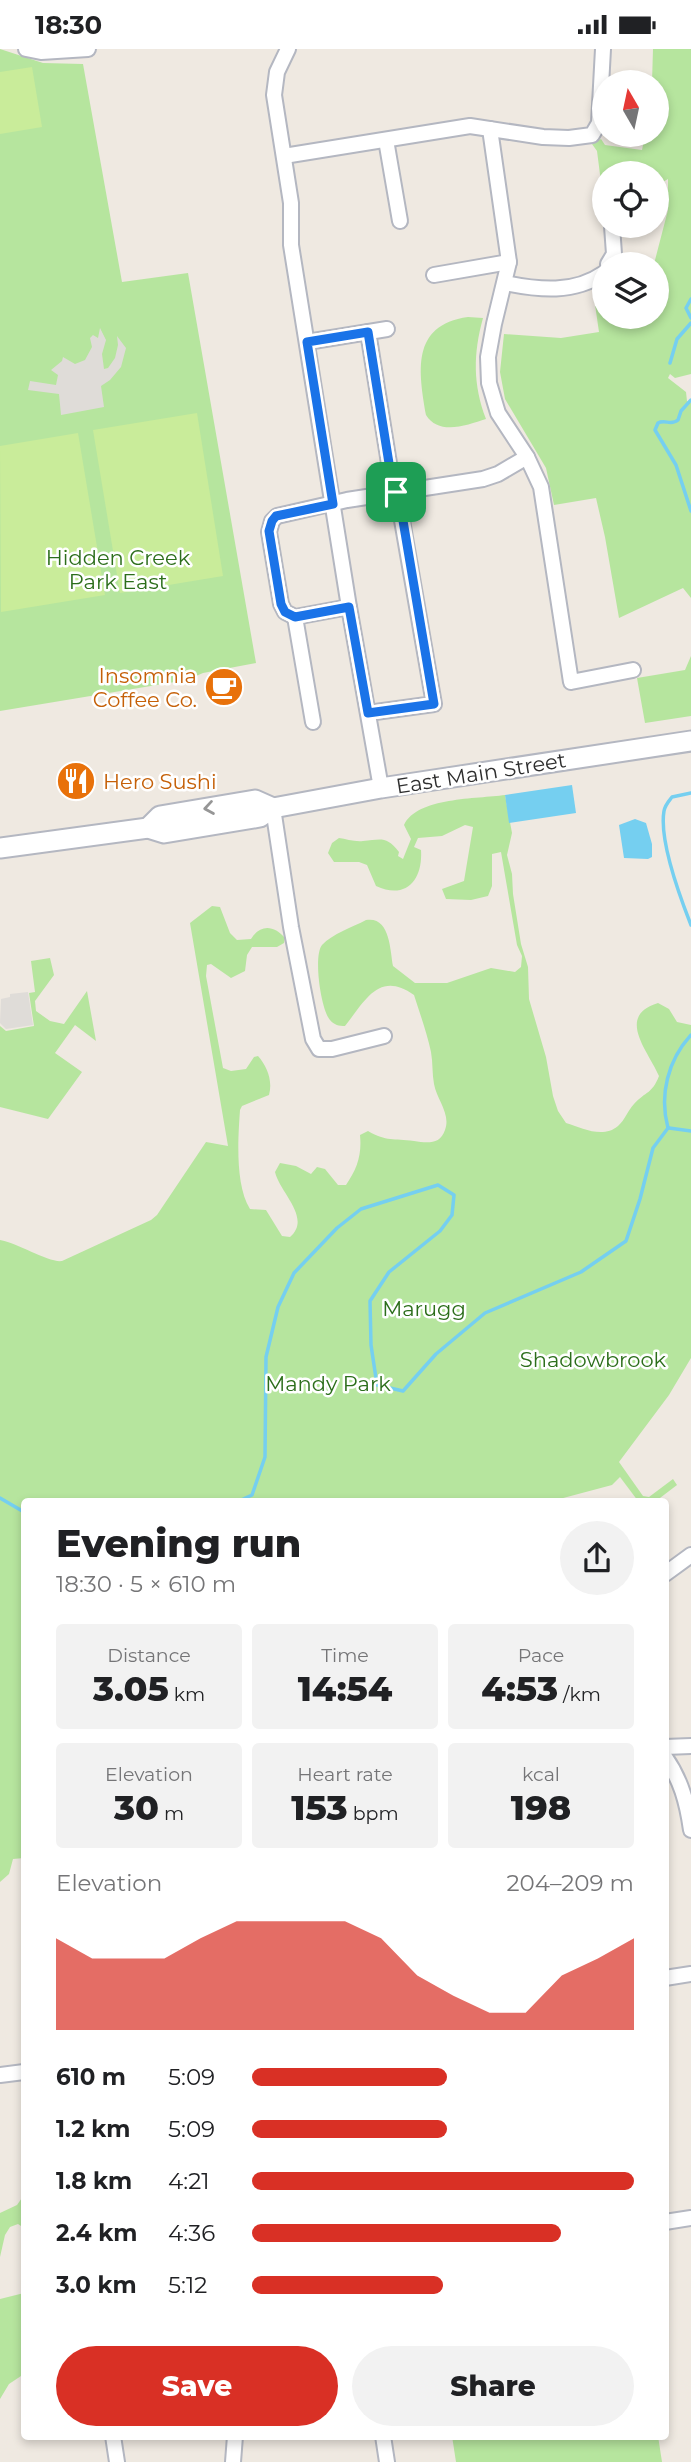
<!DOCTYPE html>
<html lang="en">
<head>
<meta charset="utf-8">
<style>
	:root { --surface:#fff; --page:#f2f2f2; --text:#202124; --muted:#757577; --accent:#d93025 }
	body { margin:0; font-family:Montserrat,sans-serif; background:var(--page); color:var(--text); height:100vh; display:flex; flex-direction:column; font-size:26px; white-space:nowrap }
	* { box-sizing:border-box; margin:0 }
	p { font-size:23px; color:var(--muted) }
	.icon { flex:none; width:38px; height:38px; fill:none; stroke:currentColor; stroke-width:2; stroke-linecap:round; stroke-linejoin:round }
	.map { position:relative; flex:1; overflow:hidden }
	.side { position:absolute; left:21px; top:1449px; width:648px; height:942px; display:flex; flex-direction:column; background:var(--surface); border-radius:7px; box-shadow:0 4px 10px #0003 }
	.side>* { flex:none }
	.needle { width:46px; rotate:351deg }
	.tools { position:absolute; left:592px; top:21px; display:grid; gap:14px }
	.tools a { display:grid; place-items:center; width:77px; height:77px; border-radius:50%; background:var(--surface); box-shadow:0 4px 10px #0003; font-size:35px }
	.pin { position:absolute; display:grid; place-items:center; width:60px; height:60px; color:#fff; margin:-30px; border-radius:14px; box-shadow:0 4px 10px #0006 }
	.round { display:grid; place-items:center; flex:none; width:74px; height:74px; border-radius:37px; background:var(--page) }
	.overview { display:flex; align-items:center; justify-content:space-between; height:119px; padding:0 35px }
	h1 { font-size:38px; font-weight:800; line-height:52px }
	.metrics { display:grid; grid-template-columns:repeat(3,1fr); gap:10px; height:119px; padding:7px 35px }
	.metrics div { display:grid; align-content:center; border-radius:7px; background:var(--page); text-align:center }
	.metrics b { font-size:35px; font-weight:800 }
	.metrics small { font-size:19px; font-weight:400 }
	.metrics p { font-size:19px }
	.chart { height:196px; padding:14px 35px }
	.chart p { display:flex; justify-content:space-between }
	.chart svg { width:100%; height:126px; margin-top:7px; fill:var(--accent); opacity:.7 }
	.action { display:flex; gap:14px; margin-top:auto; padding:14px 35px }
	.action a { flex:1; height:80px; border-radius:42px; background:var(--accent); color:#fff; font-size:28px; font-weight:800; line-height:80px; text-align:center }
	.action a+a { background:var(--page); color:var(--text) }
	ul { padding:0 35px; list-style:none; font-size:23px }
	li { display:grid; grid-template-columns:112px 84px 1fr; align-items:center; height:52px }
	li i { height:18px; border-radius:9px; background:var(--accent) }
	.status { display:flex; justify-content:space-between; align-items:center; height:49px; padding:0 35px; background:var(--surface); direction:ltr }
	.status svg { height:19px; fill:currentColor }
	.map>svg:first-child { display:block }
</style>
</head>
<body>
<div class="status"><b>18:30</b><svg viewBox="0 0 49 12"><path d="M0 12V9h3v3zM5 12V6h3v6zM10 12V3h3v9zM15 12V0h3v12zM26 1h20v11H26zM47 4h2v5h-2z"/></svg></div>
<div class="map">
<svg width="691" height="2413" viewBox="0 0 691 2413">
	<rect width="100%" height="100%" fill="#efe9e1"/>
	<g fill="#b6e59e">
		<path d="M0 0 43 14 83 15 122 233 188 224 256 614 203 624 187 631 0 662Z"/>
		<path d="M653 0H691V325L675 329 670 325 668 329 686 343 687 352 691 354V549L683 539 619 569 605 488 596 449 554 456 546 419 505 350 500 323 504 285 561 289 599 283 593 242 604 236V268H656V215H654L668 161V130L656 137V124H604L602 141 597 102 592 95 601 90 605 96 642 101 645 86H656V33H652Z"/>
		<path d="M468 268 483 269C473 305 473 336 486 370 467 376 439 387 426 366 419 324 410 276 468 268Z"/>
		<path d="M691 607V667L645 674 637 629 685 621Z"/>
		<path d="M505 746 512 784 507 806 512 825 513 845 521 895 528 918 529 950 546 1008 553 1047 558 1062 566 1074C582 1079 603 1090 618 1077 625 1071 628 1061 634 1055 646 1042 652 1045 659 1027 649 1003 615 967 658 954L669 960 677 973 691 976V1309L669 1346 619 1413 643 1447 649 1448 673 1430 677 1436 656 1452H638L620 1428 612 1436 552 1452H24V1809L13 1810 9 1825 0 1833V1191C18 1194 49 1214 62 1212L151 1171 157 1166 206 1093 228 1097 190 874 212 857 220 858 230 884 237 891 251 890C260 875 274 876 285 889L284 894 277 898H252L247 906 245 922 231 929 211 915 207 916 206 927 223 1019 231 1022 246 1020 254 1008 258 1007C267 1017 273 1032 269 1046L242 1057 240 1061C238 1089 235 1136 250 1160L266 1161 282 1187 290 1188C312 1169 280 1144 275 1123L280 1114 296 1117 311 1125 317 1118 325 1120 338 1136H346C357 1120 362 1106 360 1086L368 1082C387 1093 393 1089 414 1092 427 1094 440 1096 445 1081 451 1065 437 1051 434 1035 432 1025 433 1014 431 1003 427 984 420 965 414 946 379 921 365 952 345 977 339 977 334 976 330 971 321 961 313 907 322 896 332 885 353 878 366 871 390 867 390 900 393 917L415 934H447L491 919 515 923 521 918 522 907 517 896 501 803 492 805V837L488 847 471 851 446 850 442 840 464 832 473 778 465 776 442 787 418 789 414 798 421 801C423 831 406 851 376 837L367 816 359 813H334L328 804 332 794 339 789C346 790 355 793 363 792 380 791 386 786 399 803L398 807 403 810 411 790 404 776C417 748 477 750 505 746Z"/>
		<path d="M50 909 54 926 35 952 36 962 50 972 64 975 87 942 96 992 75 976 55 1004 82 1023 48 1070 0 1058V977L6 982 34 977 29 944 35 943 31 912Z"/>
		<path d="M24 2146V2179L18 2175 10 2178 5 2186 0 2208V2164L17 2156Z"/>
		<path d="M24 2244V2325L9 2335 0 2350V2250Z"/>
		<path d="M452 2387H658L662 2413H456Z"/>
	</g>
	<g fill="#c9ec9a">
		<path d="M32 18 42 78 0 85V23Z"/>
		<path d="M197 364 223 527 120 544 93 381Z"/>
		<path d="M78 384 105 546 1 563 0 397Z"/>
	</g>
	<g fill="#dfdcd8">
		<path d="M100 279 106 291 102 305 104 320 108 319 115 309 118 296 117 287 126 299 121 318 110 331 101 337 104 358 61 366 59 345 28 341 30 332 56 336 58 326 51 321 62 312 63 308 75 315 85 311 92 298 90 289 93 286 98 289Z"/>
		<path d="M28 943 33 976 6 980 0 974 1 950 10 948V945Z"/>
	</g>
	<g fill="#75cff0">
		<path d="M572 736 576 764 509 774 505 746Z"/>
		<path d="M635 770 646 774 652 795V808L648 810 624 809 619 776Z"/>
	</g>
	<g fill="none" stroke-linecap="round" stroke-linejoin="round">
		<g stroke="#75cff0" stroke-width="3.5">
			<path d="M691 250 686 259 691 269"/>
			<path d="M670 314 677 290 691 274"/>
			<path d="M691 351 681 362 678 371C671 377 665 370 658 374L655 381 676 416 691 462"/>
			<path d="M691 744 672 748C668 753 665 756 664 762 659 791 680 848 691 876"/>
			<path d="M668 1079C659 1046 668 1011 691 986"/>
			<path d="M669 1079 691 1082"/>
			<path d="M0 1449 24 1463"/>
			<path d="M239 1452 252 1446 265 1408 266 1308 278 1258 294 1224 337 1179 361 1160 438 1136 454 1146 452 1166 440 1182 389 1223 370 1252 371 1296 377 1336 403 1342 436 1305 485 1264 581 1223 626 1192 640 1150 653 1099 668 1079"/>
		</g>
		<g stroke="#b4b7c1" stroke-width="18">
			<g id="minor">
				<path d="M26 0 41 3 88 0"/>
				<path d="M288 0 277 23 274 46 291 154V196L349 558 381 739"/>
				<path d="M490 80 509 213 494 275 488 308 489 334 498 364 527 408 541 438 571 633 633 621"/>
				<path d="M386 91 400 172"/>
				<path d="M284 107 470 77 543 88 569 89 592 86 599 74 603 0"/>
				<path d="M608 215 614 205 612 177"/>
				<path d="M434 226 509 213"/>
				<path d="M505 234C539 241 574 245 604 224"/>
				<path d="M368 283 392 433 399 454 434 655 368 664"/>
				<path d="M307 293 387 280"/>
				<path d="M349 558 295 568 285 563 281 555 269 483 272 472 277 467 347 451 483 430 498 425 527 408"/>
				<path d="M295 568 313 673"/>
				<path d="M273 759 291 878 313 990 319 1000H332L384 987"/>
				<path d="M665 1525 691 1506"/>
				<path d="M665 1698 691 1697"/>
				<path d="M665 1708C681 1731 687 1753 691 1781"/>
				<path d="M665 1929 691 1925"/>
				<path d="M0 2026 24 2023"/>
				<path d="M665 2173 691 2169"/>
				<path d="M113 2387 117 2413"/>
				<path d="M383 2387 387 2413"/>
				<path d="M233 2413 235 2387"/>
			</g>
		</g>
		<g stroke="#b4b7c1" stroke-width="23">
			<g id="secondary">
				<path d="M148 779 160 767 255 751 273 759"/>
				<path d="M0 799 148 779 164 784 260 768 273 759 381 739 691 692"/>
			</g>
		</g>
		<use href="#minor" stroke="#fff" stroke-width="14"/>
		<use href="#secondary" stroke="#fff" stroke-width="19"/>
	</g>
	<defs><path id="oneway-chevron" d="M-2-3.5L2.5 0L-2 3.5" fill="none" stroke-width="1.6" stroke-linecap="round" stroke-linejoin="round" transform="scale(1.75)"/></defs>
	<use stroke="#969696" href="#oneway-chevron" transform="translate(209 759) rotate(171)"/>
	<g fill="none" stroke-linecap="round" stroke-linejoin="round">
		<g stroke="#fff" stroke-width="14">
			<path id="route" d="M368 283 392 433 400 454 434 655 368 664 349 558 295 568 285 563 281 555 269 482 272 472 276 467 333 455 307 293Z"/>
		</g>
		<use href="#route" stroke="#1a73e8" stroke-width="9"/>
	</g>
	<defs>
		<g id="cafe-disc" transform="scale(2.0125)"><circle r="9.5" fill="#e8710a" stroke="#fff"/><path d="M-5.5-4.5H6V0H3Q3 3.5 0 3.5H-2.5Q-5.5 3.5-5.5 0ZM3-3.2v2h1.7v-2ZM-6 4.5H4V6H-6Z" fill="#fff"/></g>
		<g id="restaurant-disc" transform="scale(2.0125)"><circle r="9.5" fill="#e8710a" stroke="#fff"/><path d="M-5-6h1v4h1v-4h1v4h1v-4h1v5L-1.5 .5V6h-2V.5L-5-1ZM5-6V6H3V1.5H1.5Q1.5-4 5-6Z" fill="#fff"/></g>
	</defs>
	<g fill-rule="evenodd">
		<use href="#cafe-disc" x="224" y="638"/>
		<use href="#restaurant-disc" x="76" y="732"/>
	</g>
	<g text-anchor="middle" dominant-baseline="central" stroke-width="5" stroke-linejoin="round" paint-order="stroke">
		<g font-size="21" fill="#2c6e1b" stroke="#fff">
			<text x="118" y="508">Hidden Creek<tspan x="118" dy="24">Park East</tspan></text>
			<text x="424" y="1259">Marugg</text>
			<text x="593" y="1310">Shadowbrook</text>
			<text x="328" y="1334">Mandy Park</text>
		</g>
		<g font-size="21" fill="#c56008" stroke="#fff" text-anchor="end">
			<text x="197" y="626">Insomnia<tspan x="197" dy="24">Coffee Co.</tspan></text>
			<text x="103" y="732" text-anchor="start">Hero Sushi</text>
		</g>
		<g font-size="21" fill="#2e2e2e" stroke="#fff">
			<text transform="translate(481 724) rotate(-9)">East Main Street</text>
		</g>
	</g>
</svg>
<div class="tools">
<a><svg class="needle" viewBox="-14 -14 28 28"><path d="M0-13l5 13h-10z" fill="#e53935"/><path d="M0 13l5-13h-10z" fill="#757577"/></svg></a>
<a><svg class="icon" aria-label="locate" viewBox="0 0 24 24"><circle cx="12" cy="12" r="6"/><path d="M12 2v4M12 18v4M2 12h4M18 12h4"/></svg></a>
<a><svg class="icon" aria-label="layers" viewBox="0 0 24 24"><path d="M12 4l9 5-9 5-9-5zM3 14l9 5 9-5"/></svg></a>
</div>
<div class="pin" style="left:396px;top:443px;background:#1e9e55"><svg class="icon" aria-label="arrive" viewBox="0 0 24 24"><path d="M6 21V4h12l-3 4 3 4H6"/></svg></div>
<section class="side">
<div class="overview"><div><h1>Evening run</h1><p>18:30 · 5 × 610 m</p></div><a class="round"><svg class="icon" aria-label="share" viewBox="0 0 24 24"><path d="M12 15V3M7 8l5-5 5 5M5 13v7h14v-7"/></svg></a></div>
<div class="metrics">
<div><p>Distance</p><b>3.05<small> km</small></b></div>
<div><p>Time</p><b>14:54</b></div>
<div><p>Pace</p><b>4:53<small> /km</small></b></div>
</div>
<div class="metrics">
<div><p>Elevation</p><b>30<small> m</small></b></div>
<div><p>Heart rate</p><b>153<small> bpm</small></b></div>
<div><p>kcal</p><b>198</b></div>
</div>
<div class="chart"><p><span>Elevation</span>204–209 m</p>
<svg viewBox="0 0 160 44" preserveAspectRatio="none"><path d="M0 44V12L10 19L20 19L30 19L40 12L50 6L60 6L70 6L80 6L90 12L100 25L110 32L120 38L130 38L140 25L150 19L160 12V44z"/></svg>
</div>
<ul>
<li><b>610 m</b>5:09<i style="width:51%"></i></li>
<li><b>1.2 km</b>5:09<i style="width:51%"></i></li>
<li><b>1.8 km</b>4:21<i style="width:100%"></i></li>
<li><b>2.4 km</b>4:36<i style="width:81%"></i></li>
<li><b>3.0 km</b>5:12<i style="width:50%"></i></li>
</ul>
<div class="action"><a>Save</a><a>Share</a></div>
</section>
</div>
</body>
</html>
